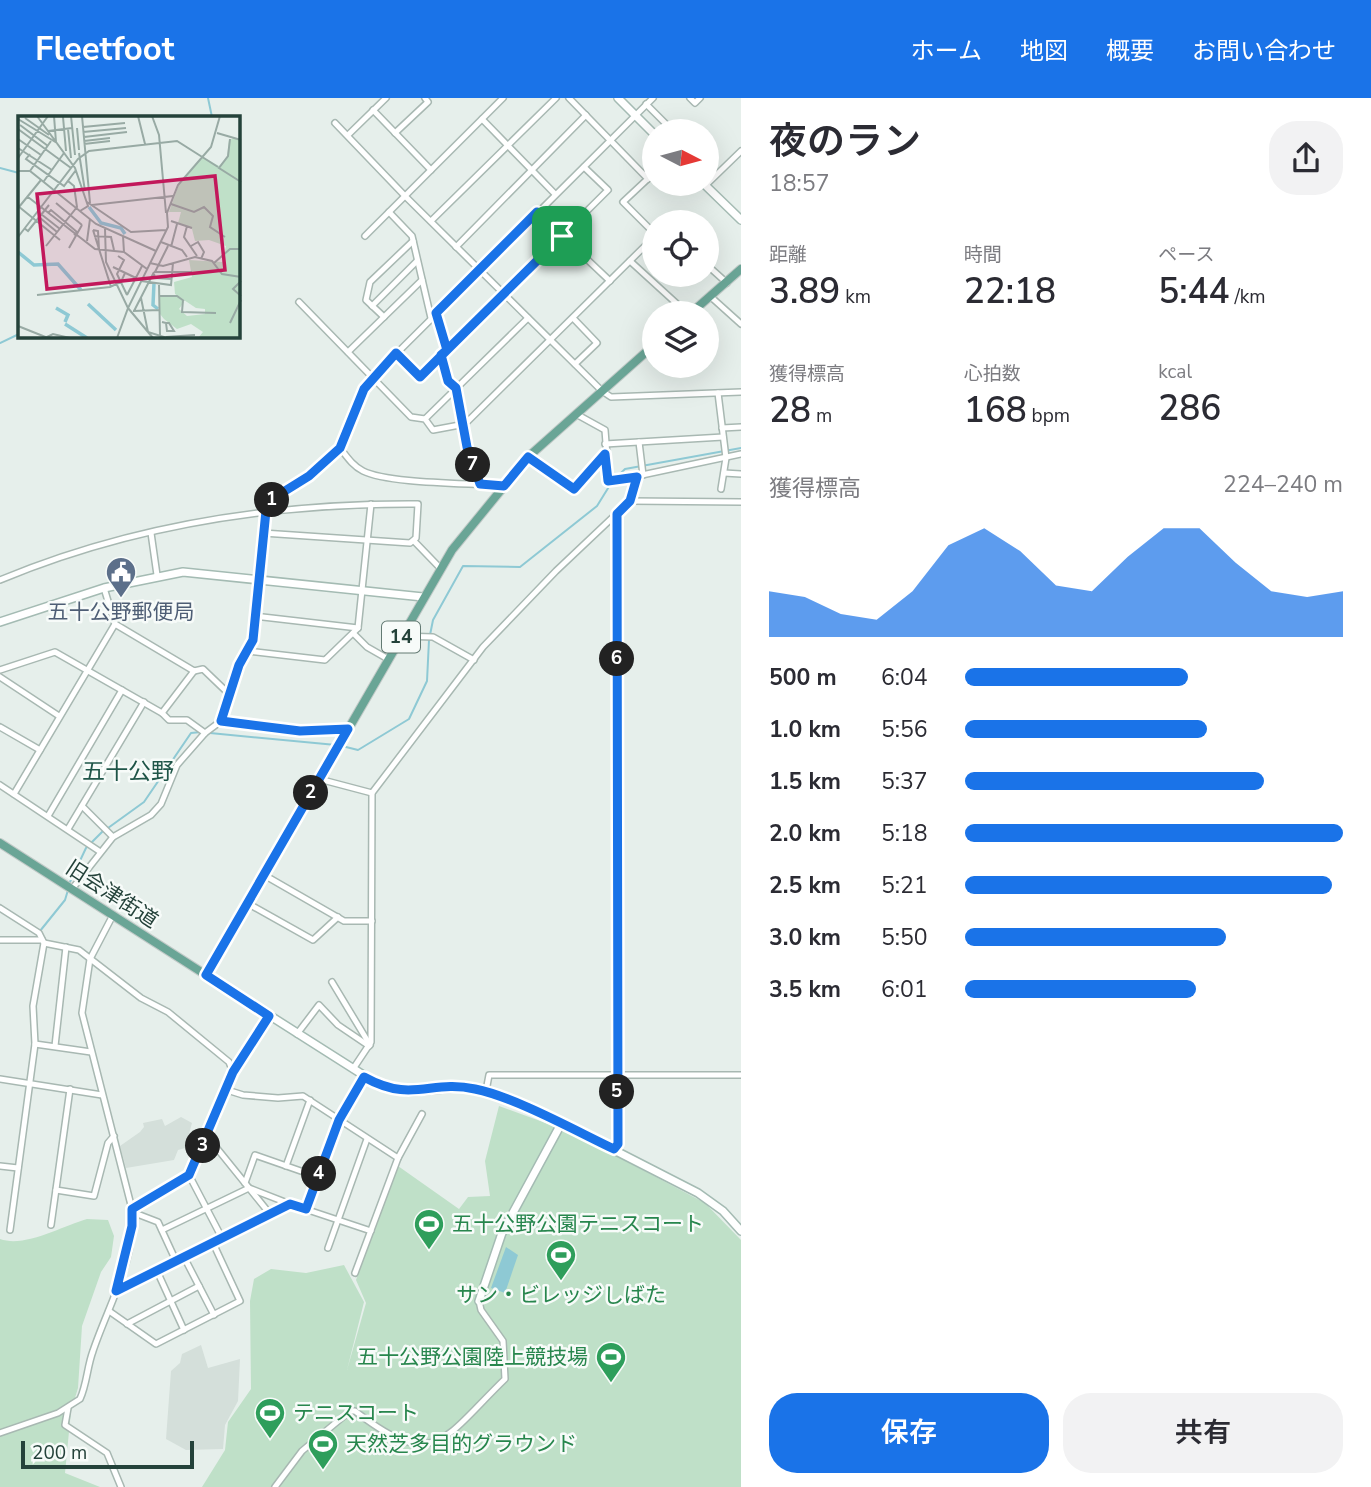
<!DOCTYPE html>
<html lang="ja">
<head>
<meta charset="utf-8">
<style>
	:root { --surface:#fff; --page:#f2f2f3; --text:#2b2b33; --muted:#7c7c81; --accent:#1a73e8 }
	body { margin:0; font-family:"Nunito Sans","Noto Sans JP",sans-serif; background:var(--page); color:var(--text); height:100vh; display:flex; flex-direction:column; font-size:26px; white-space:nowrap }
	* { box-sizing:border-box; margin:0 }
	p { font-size:23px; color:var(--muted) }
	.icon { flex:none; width:38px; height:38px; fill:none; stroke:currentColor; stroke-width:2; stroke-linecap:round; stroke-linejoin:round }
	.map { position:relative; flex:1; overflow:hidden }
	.drawer { display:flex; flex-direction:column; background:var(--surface); width:630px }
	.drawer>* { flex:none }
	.needle { width:46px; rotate:96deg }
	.controls { position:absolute; left:642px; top:21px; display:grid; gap:14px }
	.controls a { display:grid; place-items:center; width:77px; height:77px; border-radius:50%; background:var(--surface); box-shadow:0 7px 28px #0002; font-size:35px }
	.scale { position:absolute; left:21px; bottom:18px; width:173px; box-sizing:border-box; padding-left:7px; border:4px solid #24423a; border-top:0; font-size:19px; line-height:24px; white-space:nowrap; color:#24423a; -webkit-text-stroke:5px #f7fbf9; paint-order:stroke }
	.pin { position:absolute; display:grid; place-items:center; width:60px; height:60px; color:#fff; margin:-30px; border-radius:14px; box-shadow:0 4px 10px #0006 }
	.km { position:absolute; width:35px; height:35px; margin:-18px; border-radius:50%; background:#222; color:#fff; font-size:19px; line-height:35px; text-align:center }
	.round { display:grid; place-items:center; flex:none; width:74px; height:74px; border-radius:28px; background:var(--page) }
	.overview { display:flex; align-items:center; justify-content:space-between; height:119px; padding:0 28px }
	h1 { font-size:38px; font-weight:600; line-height:52px }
	.metrics { display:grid; grid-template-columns:repeat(3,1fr); gap:10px; height:119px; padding:7px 28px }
	.metrics div { display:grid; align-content:center }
	.metrics b { font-size:35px; font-weight:600 }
	.metrics small { font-size:19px; font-weight:400 }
	.metrics p { font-size:19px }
	.chart { height:196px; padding:14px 28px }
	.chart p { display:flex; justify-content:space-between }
	.chart svg { width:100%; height:126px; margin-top:7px; fill:var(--accent); opacity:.7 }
	.primary-button { display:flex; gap:14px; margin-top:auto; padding:14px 28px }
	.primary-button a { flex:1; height:80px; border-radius:28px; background:var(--accent); color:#fff; font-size:28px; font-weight:600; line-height:80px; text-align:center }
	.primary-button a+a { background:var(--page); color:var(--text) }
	ul { padding:0 28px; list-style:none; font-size:23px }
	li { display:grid; grid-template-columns:112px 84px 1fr; align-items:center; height:52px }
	li i { height:18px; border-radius:9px; background:var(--accent) }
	header { display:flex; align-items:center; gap:42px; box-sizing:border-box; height:98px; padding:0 35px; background:var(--accent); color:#fff }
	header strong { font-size:33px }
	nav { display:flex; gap:38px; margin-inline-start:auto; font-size:24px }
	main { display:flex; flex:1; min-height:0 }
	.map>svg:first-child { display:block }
</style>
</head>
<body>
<header>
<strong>Fleetfoot</strong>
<nav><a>ホーム</a><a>地図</a><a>概要</a><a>お問い合わせ</a></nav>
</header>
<main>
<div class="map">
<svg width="741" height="1389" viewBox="0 0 741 1389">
	<rect width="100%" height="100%" fill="#e6efeb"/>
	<g fill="#d4dfda">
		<path d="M181 1019 192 1025 185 1050 178 1052 174 1062 126 1070 120 1048 140 1034 144 1029 143 1025 162 1021 165 1028Z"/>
		<path d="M201 1247 208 1270 240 1261 238 1303 225 1327 223 1351 186 1352 166 1341 171 1273 180 1265 182 1256Z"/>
	</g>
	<g fill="#bfe0c8">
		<path d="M499 1008 573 1035 705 1105 741 1142V1389H202L225 1352 228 1324 251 1291 250 1203 254 1181 271 1171 306 1175 344 1167 364 1204 347 1272 366 1205 356 1182 398 1068 459 1111 468 1099 490 1098 485 1063Z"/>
		<path d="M87 1121 108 1122 114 1138 111 1159 101 1174 82 1228 78 1290 71 1313 65 1375 100 1389H0V1141C25 1150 62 1128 87 1121Z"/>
	</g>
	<path fill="#8ec9d4" d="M506 1149 518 1157 505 1195 491 1190Z"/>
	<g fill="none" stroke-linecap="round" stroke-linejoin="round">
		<g stroke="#8ec9d4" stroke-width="2">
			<path d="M208 0 212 19"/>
			<path d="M0 70 19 75"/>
			<path d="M0 245 19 236"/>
			<path d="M616 380 625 371 741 350"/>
			<path d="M430 537 433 522 463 468 520 469 597 408 610 387"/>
			<path d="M210 635 336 647"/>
			<path d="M342 648 358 652 409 621 427 583 429 542"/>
			<path d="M108 730 144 704 191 635 201 634"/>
			<path d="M69 786 86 750 103 733"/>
			<path d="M40 833 65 802 68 792"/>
		</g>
		<g stroke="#a8b8b2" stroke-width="8">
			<g id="street">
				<path d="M569 0 648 81"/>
				<path d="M690 0 695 5 700 0"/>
				<path d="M646 6 673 33"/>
				<path d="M373 12 431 72"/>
				<path d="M482 21 555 96"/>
				<path d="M335 25 405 98 602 293 611 299 741 294"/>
				<path d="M395 35 428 4 425 0"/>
				<path d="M348 37 386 0"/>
				<path d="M654 75 623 104 654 135"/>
				<path d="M706 87 741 53"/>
				<path d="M389 114 412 138 431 220"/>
				<path d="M537 114 610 183"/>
				<path d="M431 123 556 0"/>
				<path d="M365 138 503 0"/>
				<path d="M456 149 586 17"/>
				<path d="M630 163 687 215"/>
				<path d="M707 167 727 185"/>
				<path d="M711 199 741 226"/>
				<path d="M299 204 411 319 425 321 433 332 465 326 654 139"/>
				<path d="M372 208 417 163"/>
				<path d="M436 215 447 252"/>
				<path d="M384 219 366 202 370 184 413 143"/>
				<path d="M573 220 597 245 575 266"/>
				<path d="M348 254 422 182"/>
				<path d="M396 255 420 279 608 92 584 69"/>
				<path d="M441 258 448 283 456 290 467 349 480 386"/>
				<path d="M718 295 726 360 721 391"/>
				<path d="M576 316 605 332 609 384 741 356"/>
				<path d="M425 321 528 220"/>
				<path d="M722 330 741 329"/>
				<path d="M639 344 643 377"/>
				<path d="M605 346 723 339"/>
				<path d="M340 350C347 359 353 368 363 373 389 386 471 385 504 388"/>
				<path d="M528 359 574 391 605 356"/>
				<path d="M724 375 741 376"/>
				<path d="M630 403 741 404"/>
				<path d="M151 435 157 477"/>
				<path d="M414 443 441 471"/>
				<path d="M0 482C132 427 275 405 418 406L416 440 410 445 263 435"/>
				<path d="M104 490 115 526 194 573 203 571 228 595"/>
				<path d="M254 518 358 530"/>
				<path d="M353 535 367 549 388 561"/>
				<path d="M401 538 433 539 474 562"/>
				<path d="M248 553 325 562 358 530 371 406"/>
				<path d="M0 572 55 554 162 615 194 573"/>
				<path d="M0 579 59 618"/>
				<path d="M162 615 169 622H187L205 635"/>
				<path d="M221 623 239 567 252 542 266 413C278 389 317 375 337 353 354 336 357 300 373 279L653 0"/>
				<path d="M0 629 40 652"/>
				<path d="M319 681 372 695"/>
				<path d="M0 687 99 753"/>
				<path d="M14 696 115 526"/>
				<path d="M82 708 113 739"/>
				<path d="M48 718 122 592"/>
				<path d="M68 731 144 604"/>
				<path d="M264 777 344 823H372"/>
				<path d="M72 791 113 739 151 717 161 706 177 667 205 635 221 623 300 633 348 631"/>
				<path d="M247 805 313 842 338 819"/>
				<path d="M0 810 39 835 44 845 33 908 35 946 10 1132"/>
				<path d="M0 842H42"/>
				<path d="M44 845 79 852 141 900 168 914 229 964 233 974"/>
				<path d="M332 884 370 947"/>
				<path d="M297 936 319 907 338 927 369 948"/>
				<path d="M35 946 91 954"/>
				<path d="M55 948 66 849"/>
				<path d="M353 971 371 944 372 695 483 549 556 473 630 403 637 379"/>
				<path d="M0 981 102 997"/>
				<path d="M227 992 243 997 278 1000 303 998 398 1060"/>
				<path d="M486 993 489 977H741"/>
				<path d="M207 1038 270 1116"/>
				<path d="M614 1051 618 1046 617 416"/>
				<path d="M0 1068 18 1070"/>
				<path d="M286 1068 310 1002"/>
				<path d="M189 1077 222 1140"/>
				<path d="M245 1085 255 1057 318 1079"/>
				<path d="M56 1092 94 1098 108 1045 114 1038"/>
				<path d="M132 1111 189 1077 216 1021 233 974 269 917"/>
				<path d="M306 1111 339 1022 364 979"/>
				<path d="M132 1114 158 1124 176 1163"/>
				<path d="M51 1127 70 991"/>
				<path d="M162 1132 249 1090 290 1106"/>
				<path d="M328 1150 367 1041"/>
				<path d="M184 1159 214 1217"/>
				<path d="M157 1173 184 1232"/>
				<path d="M355 1175 398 1060 422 1016"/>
				<path d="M116 1193 290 1106 371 1133"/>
				<path d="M109 1213 156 1246 240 1203 213 1145"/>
				<path d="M127 1226 199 1188"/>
				<path d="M68 1310 65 1327 107 1355 121 1389"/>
				<path d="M0 1335 58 1315 80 1301C87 1286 87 1269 93 1253 108 1208 137 1160 132 1111L82 915 90 861 113 817"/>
				<path d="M275 1389 302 1353 350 1313H355C435 1375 443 1341 505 1281L503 1243 481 1212 479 1203"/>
			</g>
		</g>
		<g stroke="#a4bbb3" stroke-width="10">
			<g id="secondary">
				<path d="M618 0 654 36"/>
				<path d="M704 86 741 122"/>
				<path d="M0 524 104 490 183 474 423 499"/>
				<path d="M206 877 379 987 410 994 463 989 486 993 571 1030 698 1095 723 1113 741 1133"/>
				<path d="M479 1203 502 1135 561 1026"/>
			</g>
		</g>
		<g stroke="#c2cac8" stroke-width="10">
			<g id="primary">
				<path d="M691 215 741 171"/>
				<path d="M0 745 206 877 452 452 528 359 654 247"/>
			</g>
		</g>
		<use href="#street" stroke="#fff" stroke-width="5"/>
		<use href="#secondary" stroke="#fff" stroke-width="7"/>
		<use href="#primary" stroke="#6aa596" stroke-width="8"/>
	</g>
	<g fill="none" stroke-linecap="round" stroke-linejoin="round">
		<g stroke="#fff" stroke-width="14">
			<path id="route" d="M562 138 447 252 420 279 396 255 364 291 340 350 309 378 272 401 266 413 253 542 239 567 221 623 300 633 348 631 206 877 269 918 233 974 189 1077 132 1111V1128L116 1193 290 1106 306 1111 339 1022 364 979C413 1006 430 981 475 991 515 999 576 1033 614 1051L618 1046 617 416 630 403 637 379 608 383 605 356 574 391 528 359 504 388 480 386 467 349 456 290 448 283 441 257 447 252 436 215 537 114 562 138"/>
		</g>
		<use href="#route" stroke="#1a73e8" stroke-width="9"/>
	</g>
	<defs>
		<g id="civic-pin" transform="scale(1.575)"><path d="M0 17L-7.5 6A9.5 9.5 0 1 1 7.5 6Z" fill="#5c6f8a" stroke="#f7fbf9"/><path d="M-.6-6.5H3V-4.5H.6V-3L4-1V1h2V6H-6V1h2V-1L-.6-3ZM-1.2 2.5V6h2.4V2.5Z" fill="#fff"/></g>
		<g id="stadium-pin" transform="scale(1.575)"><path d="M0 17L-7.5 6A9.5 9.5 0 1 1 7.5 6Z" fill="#2e9e5b" stroke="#f7fbf9"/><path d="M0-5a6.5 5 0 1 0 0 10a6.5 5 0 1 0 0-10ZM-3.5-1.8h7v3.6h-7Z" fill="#fff"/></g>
	</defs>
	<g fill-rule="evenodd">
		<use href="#civic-pin" x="121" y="474"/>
		<use href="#stadium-pin" x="429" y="1126"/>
		<use href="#stadium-pin" x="561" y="1157"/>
		<use href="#stadium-pin" x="611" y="1259"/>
		<use href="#stadium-pin" x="270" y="1315"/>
		<use href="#stadium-pin" x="323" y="1346"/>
	</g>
	<g text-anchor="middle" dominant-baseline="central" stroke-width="5" stroke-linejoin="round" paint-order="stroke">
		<rect fill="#f7fbf9" stroke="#637a73" stroke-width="2" x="382" y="523.5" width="38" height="31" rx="5"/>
		<g font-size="19" font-weight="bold" fill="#24423a">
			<text x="401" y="539">14</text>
		</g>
		<g font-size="21" fill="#4e5e75" stroke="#f7fbf9">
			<text x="121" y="514">五十公野郵便局</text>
		</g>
		<g font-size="21" fill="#24423a" stroke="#f7fbf9">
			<text transform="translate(112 796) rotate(33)">旧会津街道</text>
		</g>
		<g font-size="21" fill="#27864d" stroke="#f7fbf9" text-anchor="start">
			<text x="452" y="1126">五十公野公園テニスコート</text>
			<text x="561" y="1197" text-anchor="middle">サン・ビレッジしばた</text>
			<text x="588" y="1259" text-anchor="end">五十公野公園陸上競技場</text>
			<text x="293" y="1315">テニスコート</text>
			<text x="346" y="1346">天然芝多目的グラウンド</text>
		</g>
		<g font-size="23" fill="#1f5548" stroke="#f7fbf9">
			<text x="128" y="673">五十公野</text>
		</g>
	</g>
	<g transform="translate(18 18)">
		<rect width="222" height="222" fill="#e6efeb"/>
		<path d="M216 22 223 25 222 222H180L185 216 173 208 159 213 146 203 142 198V181H160L166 186 161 193 169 200 187 198V193L178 192 157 178 156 166 174 161 171 144 204 146 208 130 191 124 177 125 174 113 160 107 163 96H151L161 68 185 41 201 50 209 41 211 24Z" fill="#bfe0c8"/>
		<path fill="none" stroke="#8ec9d4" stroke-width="3.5" d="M71 91 83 107 103 112 107 118M0 136 16 149 40 148 63 174M136 167 135 189 140 193M70 188 98 214M38 192 50 199 47 206M47 208 69 222"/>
		<path fill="none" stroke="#98aaa4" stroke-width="2" d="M19 0 57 52 70 90 62 95M36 0 38 26M53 0 57 39M64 0 72 87M120 0 127 28M134 0 141 19 148 97M45 1 48 35M7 2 31 19M0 3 39 27M2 9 30 30M65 11 107 7M59 12 61 34M0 13 53 52M50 13 53 42M30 15 54 12M65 16 108 12M199 17 223 24M66 21 109 16M0 23 23 39M212 23 210 40 201 52 223 66M66 25 92 22M66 28 92 25M0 32 34 54M61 37 67 75M12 38 8 43 46 70 58 54M0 42 30 0M0 55H12L78 108 138 135M12 55 33 25M26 65 46 37M10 81 77 133 106 136M69 86 113 116 148 114M38 87 64 109M153 88 176 96 186 91 195 100 192 111 207 121M74 89 155 80M0 90 42 124M1 91 23 64M30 97 33 94 39 99 59 116 56 119M23 98 42 113M21 101 39 116M153 105 174 112M169 110 166 121 179 140M6 112 10 115 31 89M87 113 88 146 110 192 99 222M75 114 93 171M75 114 80 115 81 133M76 120 93 121 96 134M105 120 106 136 129 153M0 121 60 43 71 35 159 25 200 51M69 125 72 103M143 126 164 134 169 141M28 130 59 91 56 70 50 65M173 130 180 126 186 136 183 143M153 131 159 108M51 132 64 109M100 140 106 144 99 158 109 179M132 147 145 150 177 141 194 145 204 158 223 161M196 147 212 133H223M95 151 118 162M136 156H174M137 156 150 130M136 158 137 162 154 163M123 165 153 169 155 147M223 165 215 173 223 180M141 169 142 219M19 179 92 171 103 166 107 157M109 179 124 150M142 180H159L166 185M123 182 130 216 149 222M165 184 164 196 198 197M115 195 141 194M116 195 136 156M144 206 148 207H151L156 215H149L148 207M212 207 223 184M0 210 30 222M29 221 35 218 52 222M148 221 177 219M135 222 110 192 150 111 149 97 160 69 193 31 202 0"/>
		<path fill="#c2185b" fill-opacity="0.15" stroke="#c2185b" stroke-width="3.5" d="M197 60 207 154 29 173 19 78Z"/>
		<rect width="222" height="222" fill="none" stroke="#24423a" stroke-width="3.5"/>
	</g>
</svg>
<div class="controls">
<a><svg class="needle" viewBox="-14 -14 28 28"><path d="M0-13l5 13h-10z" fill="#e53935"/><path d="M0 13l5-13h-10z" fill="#7c7c81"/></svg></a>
<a><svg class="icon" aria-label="locate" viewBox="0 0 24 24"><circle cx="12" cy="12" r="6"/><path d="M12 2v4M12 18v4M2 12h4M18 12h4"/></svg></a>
<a><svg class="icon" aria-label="layers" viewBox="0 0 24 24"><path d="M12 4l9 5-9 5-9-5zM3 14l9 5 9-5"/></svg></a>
</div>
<div class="scale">200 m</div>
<div class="pin" style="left:562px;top:138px;background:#1e9e55"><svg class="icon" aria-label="arrive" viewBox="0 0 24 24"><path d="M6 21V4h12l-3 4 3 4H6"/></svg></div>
<b class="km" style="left:272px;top:402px">1</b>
<b class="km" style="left:311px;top:695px">2</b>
<b class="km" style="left:203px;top:1048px">3</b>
<b class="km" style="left:319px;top:1076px">4</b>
<b class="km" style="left:617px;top:994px">5</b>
<b class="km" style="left:617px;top:561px">6</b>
<b class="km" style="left:473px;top:367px">7</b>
</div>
<section class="drawer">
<div class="overview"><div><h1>夜のラン</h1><p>18:57</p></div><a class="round"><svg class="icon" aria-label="share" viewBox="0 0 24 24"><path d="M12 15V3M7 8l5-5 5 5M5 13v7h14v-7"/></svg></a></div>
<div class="metrics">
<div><p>距離</p><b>3.89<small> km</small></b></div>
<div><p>時間</p><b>22:18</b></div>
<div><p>ペース</p><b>5:44<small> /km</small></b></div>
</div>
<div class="metrics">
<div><p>獲得標高</p><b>28<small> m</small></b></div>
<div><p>心拍数</p><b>168<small> bpm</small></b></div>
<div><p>kcal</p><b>286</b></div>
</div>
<div class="chart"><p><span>獲得標高</span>224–240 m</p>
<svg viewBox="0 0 160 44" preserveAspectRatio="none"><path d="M0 44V28L10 30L20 36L30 38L40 28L50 12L60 6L70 14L80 26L90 28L100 16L110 6L120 6L130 18L140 28L150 30L160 28V44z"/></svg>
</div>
<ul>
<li><b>500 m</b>6:04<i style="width:59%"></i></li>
<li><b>1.0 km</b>5:56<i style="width:64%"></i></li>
<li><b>1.5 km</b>5:37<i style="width:79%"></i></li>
<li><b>2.0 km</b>5:18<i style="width:100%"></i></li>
<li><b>2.5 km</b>5:21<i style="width:97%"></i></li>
<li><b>3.0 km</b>5:50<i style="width:69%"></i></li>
<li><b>3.5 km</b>6:01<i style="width:61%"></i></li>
</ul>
<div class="primary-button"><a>保存</a><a>共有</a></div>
</section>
</main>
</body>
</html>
